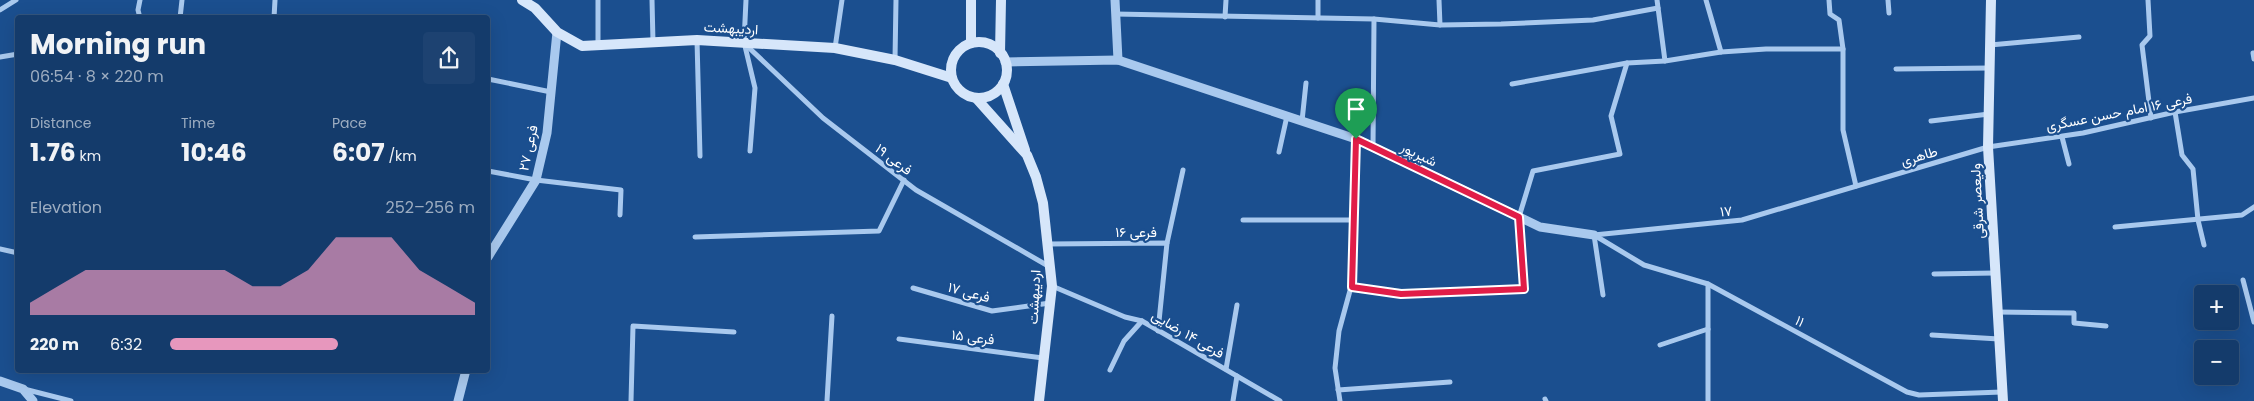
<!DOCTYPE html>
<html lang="en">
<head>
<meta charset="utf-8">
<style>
	:root { --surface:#143b6b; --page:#1d4271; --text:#f1f3f6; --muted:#9dadc1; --line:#33557e; --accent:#e797bd }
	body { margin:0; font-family:Poppins,Vazirmatn,sans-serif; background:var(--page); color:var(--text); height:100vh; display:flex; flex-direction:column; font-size:19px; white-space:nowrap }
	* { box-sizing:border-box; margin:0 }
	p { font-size:16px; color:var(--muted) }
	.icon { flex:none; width:28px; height:28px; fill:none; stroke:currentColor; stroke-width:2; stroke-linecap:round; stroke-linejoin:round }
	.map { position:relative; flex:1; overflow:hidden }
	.sheet { position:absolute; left:15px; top:15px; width:475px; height:358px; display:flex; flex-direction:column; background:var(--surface); border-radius:5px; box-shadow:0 5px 20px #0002,0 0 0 1px var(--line) }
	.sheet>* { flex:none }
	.controls { position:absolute; left:2194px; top:285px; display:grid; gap:10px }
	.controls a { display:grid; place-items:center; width:45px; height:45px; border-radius:5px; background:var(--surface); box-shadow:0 5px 20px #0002,0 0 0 1px var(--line); font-size:25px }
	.pin { position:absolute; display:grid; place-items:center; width:42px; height:42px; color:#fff; margin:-51px -21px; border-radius:50% 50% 50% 0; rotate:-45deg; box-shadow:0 0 5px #0007 }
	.pin .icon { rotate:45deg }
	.round { display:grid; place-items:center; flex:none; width:52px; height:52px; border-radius:5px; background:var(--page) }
	.overview { display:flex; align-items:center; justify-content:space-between; height:85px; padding:0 15px }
	h1 { font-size:28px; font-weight:700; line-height:38px }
	.metrics { display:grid; grid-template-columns:repeat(3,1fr); gap:8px; height:85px; padding:5px 15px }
	.metrics div { display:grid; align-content:center }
	.metrics b { font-size:25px; font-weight:700 }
	.metrics small { font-size:14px; font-weight:400 }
	.metrics p { font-size:14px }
	.chart { height:140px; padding:10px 15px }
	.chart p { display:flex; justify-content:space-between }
	.chart svg { width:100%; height:90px; margin-top:5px; fill:var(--accent); opacity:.7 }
	ul { padding:0 15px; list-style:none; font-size:16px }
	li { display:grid; grid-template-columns:80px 60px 1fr; align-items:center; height:38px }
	li i { height:12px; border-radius:6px; background:var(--accent) }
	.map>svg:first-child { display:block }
</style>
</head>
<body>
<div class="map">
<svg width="2254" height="401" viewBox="0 0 2254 401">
	<rect width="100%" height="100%" fill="#1b4f8f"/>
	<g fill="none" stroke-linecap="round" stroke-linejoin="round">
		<g stroke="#a9c9ee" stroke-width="5">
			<path d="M140 0 138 10 140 18"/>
			<path d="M652 0 653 42"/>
			<path d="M746 0 744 42 755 88 750 151"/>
			<path d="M1439 0 1440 25"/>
			<path d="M1657 0 1665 61 1721 52 1766 49H1843"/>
			<path d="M1706 0 1721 52"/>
			<path d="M1829 0 1830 14 1839 20 1843 49V130L1856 186"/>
			<path d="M1888 0 1889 13"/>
			<path d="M2148 0 2150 36 2142 45 2151 118"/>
			<path d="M0 10 16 0"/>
			<path d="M1115 14 1374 19 1440 25 1501 24 1593 20 1658 8"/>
			<path d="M1225 17 1226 0"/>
			<path d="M180 18 182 0"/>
			<path d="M274 18 275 0"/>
			<path d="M1318 18V0"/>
			<path d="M697 40 700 156"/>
			<path d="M598 45V0"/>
			<path d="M746 45 823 118 916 190 1050 267"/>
			<path d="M1990 45 2079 37"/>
			<path d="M835 48 842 0"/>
			<path d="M2253 53 2254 59"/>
			<path d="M0 57 18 54"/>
			<path d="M895 59 896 0"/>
			<path d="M1896 69 1990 68"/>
			<path d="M488 79 551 92"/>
			<path d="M1512 84 1627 63 1665 61"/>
			<path d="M2175 112 2182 155 2193 169 2198 220 2204 245"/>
			<path d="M1302 121 1306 83"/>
			<path d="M1931 121 1989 114"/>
			<path d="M2062 137 2069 164"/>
			<path d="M1373 148 1374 19"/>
			<path d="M1279 152 1287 116"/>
			<path d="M488 171 536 180 621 190 620 215"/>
			<path d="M1243 220H1352"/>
			<path d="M2115 227 2242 215 2254 207"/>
			<path d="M1594 235 1742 220 1988 147 2083 133 2175 112 2254 98"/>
			<path d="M1594 235 1644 265 1708 284 1907 392 1919 395 2002 392"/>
			<path d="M1594 235 1603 295"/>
			<path d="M695 237 879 231 904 180"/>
			<path d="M1167 243 1183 170"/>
			<path d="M1048 244 1167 243 1158 331"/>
			<path d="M0 249 18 253"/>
			<path d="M1934 274 1995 273"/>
			<path d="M2243 280 2254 322"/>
			<path d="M1052 286 1125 317 1142 321 1280 401"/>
			<path d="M1351 287 1401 294 1524 289 1519 217 1533 171 1620 154 1611 116 1627 63"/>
			<path d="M913 288 992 311 1050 303"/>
			<path d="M1997 312 2074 313V323L2106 326"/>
			<path d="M1932 335 1999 339"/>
			<path d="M899 339 1043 358"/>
			<path d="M1660 345 1708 329"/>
			<path d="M1226 369 1237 305"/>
			<path d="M1110 370 1124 341 1142 321"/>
			<path d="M24 389 71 401"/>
			<path d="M1338 390 1450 382"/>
			<path d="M1545 399 1546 401"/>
			<path d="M631 401 633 326 734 332"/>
			<path d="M827 401 832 316"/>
			<path d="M1233 401 1237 376"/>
			<path d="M1340 401 1335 368 1339 331 1351 287 1356 139"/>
			<path d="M1708 401V284"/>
		</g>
		<g stroke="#a9c9ee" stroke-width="9">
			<path d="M1115 0 1118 60"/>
			<path d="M1005 62 1118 60 1356 139 1540 227 1594 235"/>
			<path d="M488 257 536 180 547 133 557 32"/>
			<path d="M0 381 23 389 33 401"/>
			<path d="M458 401 466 370"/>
		</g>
		<g stroke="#d6e6fa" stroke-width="10">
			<path d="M522 0 535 8 557 32 582 46 697 40 835 48 895 60 952 78"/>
			<path d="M1991 0 1988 147 2003 401"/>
			<circle cx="979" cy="70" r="28"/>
			<path d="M971 43V0"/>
			<path d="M1000 53 1001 0"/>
			<path d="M1003 84 1025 150"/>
			<path d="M976 98 1027 155 1036 177 1043 203 1052 286 1039 401"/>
		</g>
	</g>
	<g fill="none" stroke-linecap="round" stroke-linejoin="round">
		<g stroke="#fff" stroke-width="10">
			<path id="route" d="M1356 139 1519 217 1524 289 1401 294 1352 287Z"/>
		</g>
		<use href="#route" stroke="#e11d48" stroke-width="6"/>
	</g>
	<g text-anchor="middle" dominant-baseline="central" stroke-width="4.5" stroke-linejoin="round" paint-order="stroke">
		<g font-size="14" fill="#fff" stroke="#1b4f8f">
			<text transform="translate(731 28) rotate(3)">اردیبهشت</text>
			<text transform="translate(2119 112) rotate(-11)">فرعی ۱۶ امام حسن عسگری</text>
			<text transform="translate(528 148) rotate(-78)">فرعی ۲۷</text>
			<text transform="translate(1419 154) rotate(26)">شیرپور</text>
			<text transform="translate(1919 156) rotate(-17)">طاهری</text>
			<text transform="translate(894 159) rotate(37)">فرعی ۱۹</text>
			<text transform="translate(1977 201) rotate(-93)">ولیعصر شرقی</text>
			<text transform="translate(1726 211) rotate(-6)">۱۷</text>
			<text x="1136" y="232">فرعی ۱۶</text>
			<text transform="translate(969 292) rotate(15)">فرعی ۱۷</text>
			<text transform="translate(1034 297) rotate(-87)">اردیبهشت</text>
			<text transform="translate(1800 321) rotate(29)">۱۱</text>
			<text transform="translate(1188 334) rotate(30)">فرعی ۱۴ رضایی</text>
			<text transform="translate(973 337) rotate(7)">فرعی ۱۵</text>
		</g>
	</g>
</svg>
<div class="controls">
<a>+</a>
<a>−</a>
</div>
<div class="pin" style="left:1356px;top:139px;background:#1e9e55"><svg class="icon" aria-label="arrive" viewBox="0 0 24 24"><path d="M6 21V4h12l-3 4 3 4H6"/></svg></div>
<section class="sheet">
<div class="overview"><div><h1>Morning run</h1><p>06:54 · 8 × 220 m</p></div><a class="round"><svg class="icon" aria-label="share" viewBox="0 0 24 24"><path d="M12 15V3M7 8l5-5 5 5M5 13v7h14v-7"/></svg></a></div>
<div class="metrics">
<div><p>Distance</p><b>1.76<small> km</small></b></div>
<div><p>Time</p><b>10:46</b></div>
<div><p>Pace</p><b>6:07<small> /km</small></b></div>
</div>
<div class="chart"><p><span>Elevation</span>252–256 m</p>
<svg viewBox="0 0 160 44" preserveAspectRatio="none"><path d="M0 44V38L10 30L20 22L30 22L40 22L50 22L60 22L70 22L80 30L90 30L100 22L110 6L120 6L130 6L140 22L150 30L160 38V44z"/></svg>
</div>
<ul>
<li><b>220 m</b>6:32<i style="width:55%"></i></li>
</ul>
</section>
</div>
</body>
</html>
